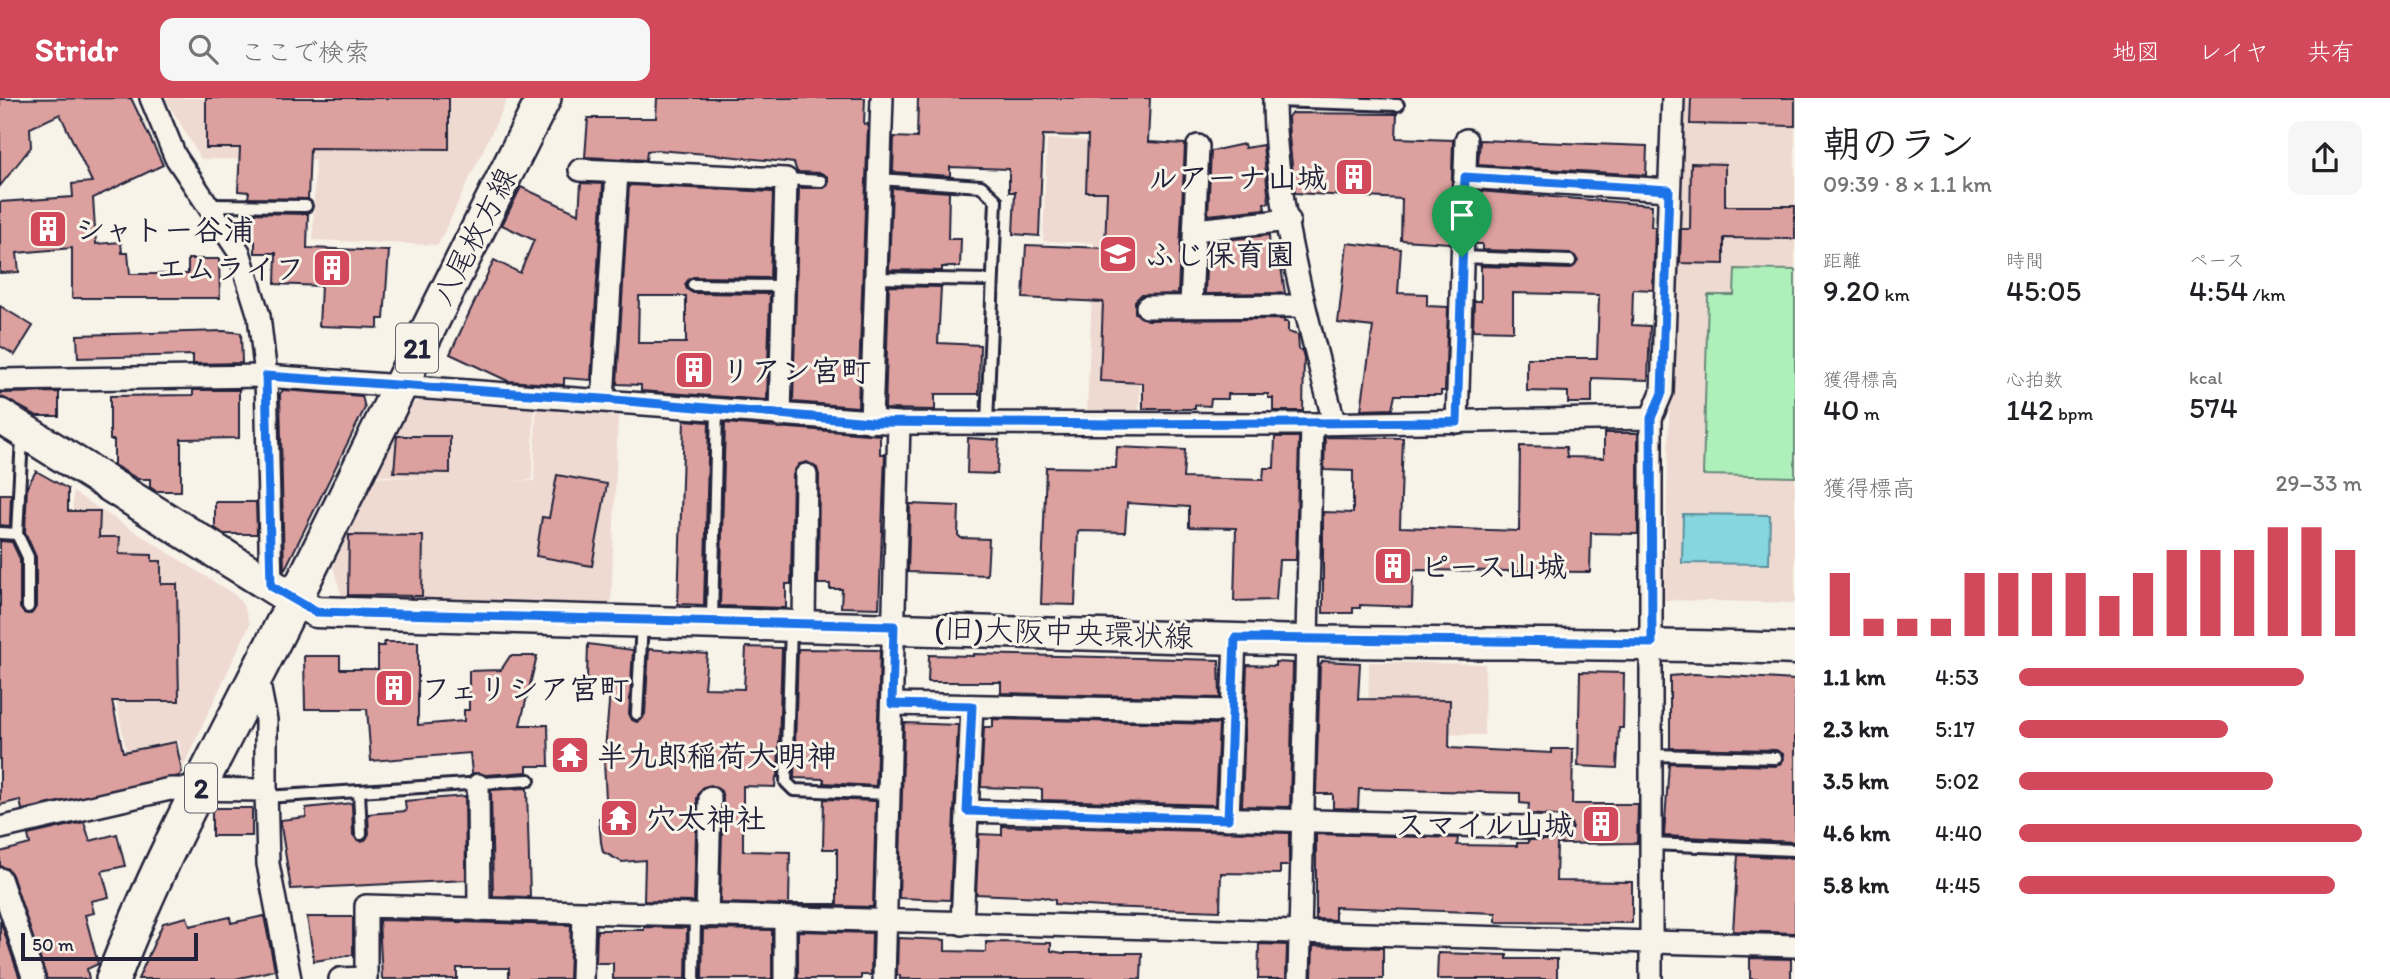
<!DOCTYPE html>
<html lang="ja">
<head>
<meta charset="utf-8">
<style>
	:root { --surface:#fff; --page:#f6f6f6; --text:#202124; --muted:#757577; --accent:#d1495b }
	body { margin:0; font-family:Itim,"Klee One",sans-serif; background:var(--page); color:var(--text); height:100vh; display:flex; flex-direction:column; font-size:26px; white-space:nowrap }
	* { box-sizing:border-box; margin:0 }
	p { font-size:23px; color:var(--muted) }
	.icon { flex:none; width:38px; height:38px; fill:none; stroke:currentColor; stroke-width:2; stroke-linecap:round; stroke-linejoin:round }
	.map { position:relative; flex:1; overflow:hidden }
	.sheet { display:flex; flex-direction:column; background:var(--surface); width:595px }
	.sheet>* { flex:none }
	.scale { position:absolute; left:21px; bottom:18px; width:177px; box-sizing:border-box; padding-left:7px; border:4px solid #22223b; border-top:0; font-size:19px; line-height:24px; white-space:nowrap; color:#22223b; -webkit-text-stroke:5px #f7f3e8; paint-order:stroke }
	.pin { position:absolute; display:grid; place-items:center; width:60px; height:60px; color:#fff; margin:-72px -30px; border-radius:50% 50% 50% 0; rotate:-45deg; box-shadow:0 0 7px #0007 }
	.pin .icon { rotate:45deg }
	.round { display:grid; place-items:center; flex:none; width:74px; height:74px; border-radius:14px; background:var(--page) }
	.headline { display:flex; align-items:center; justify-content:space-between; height:119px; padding:0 28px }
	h1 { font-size:38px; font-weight:600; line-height:52px }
	.stats { display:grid; grid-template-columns:repeat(3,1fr); gap:10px; height:119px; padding:7px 28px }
	.stats div { display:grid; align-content:center }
	.stats b { font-size:30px; font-weight:600 }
	.stats small { font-size:19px; font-weight:400 }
	.stats p { font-size:19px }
	.chart { height:196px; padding:14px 28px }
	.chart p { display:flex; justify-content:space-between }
	.chart svg { width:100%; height:126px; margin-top:7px; stroke:var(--accent); stroke-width:6 }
	ul { padding:0 28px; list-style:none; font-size:23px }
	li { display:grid; grid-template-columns:112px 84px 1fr; align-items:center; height:52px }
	li i { height:18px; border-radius:9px; background:var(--accent) }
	header { display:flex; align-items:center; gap:42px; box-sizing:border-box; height:98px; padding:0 35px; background:var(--accent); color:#fff }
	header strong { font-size:33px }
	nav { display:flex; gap:38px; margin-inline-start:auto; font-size:24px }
	.search { width:490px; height:63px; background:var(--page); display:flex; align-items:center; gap:18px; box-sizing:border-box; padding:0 24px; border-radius:14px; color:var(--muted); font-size:26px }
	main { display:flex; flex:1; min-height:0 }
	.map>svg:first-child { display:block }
</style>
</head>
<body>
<header>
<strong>Stridr</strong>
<div class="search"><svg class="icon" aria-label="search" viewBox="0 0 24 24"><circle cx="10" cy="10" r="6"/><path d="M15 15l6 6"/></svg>ここで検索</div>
<nav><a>地図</a><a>レイヤ</a><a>共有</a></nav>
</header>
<main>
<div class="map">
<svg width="1795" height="881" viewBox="0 0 1795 881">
	<rect width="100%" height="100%" fill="#f7f3e8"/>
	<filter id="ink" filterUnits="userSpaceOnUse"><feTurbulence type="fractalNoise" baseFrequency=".0143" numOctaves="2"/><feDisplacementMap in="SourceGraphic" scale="14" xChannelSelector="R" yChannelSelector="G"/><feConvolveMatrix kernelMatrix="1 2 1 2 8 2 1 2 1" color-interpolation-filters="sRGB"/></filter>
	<g filter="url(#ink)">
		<g fill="#efdad2">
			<path d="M165 0H508L438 147 313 142 315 62 201 61Z"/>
			<path d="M1678 0H1795V505L1664 502Z"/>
			<path d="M1047 41 1149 45 1139 316 1087 313 1094 145 1043 143Z"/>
			<path d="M420 302 534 310 532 382 511 383H534L536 310 618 315 611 507 342 499 333 468 375 379 424 380 377 377 409 308Z"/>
			<path d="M73 394 235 497 243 507 250 526 183 669 179 642 126 652 112 581 72 582Z"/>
			<path d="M1369 564 1485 566 1484 637 1368 635Z"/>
		</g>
		<path fill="#adf0ba" stroke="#68897a" stroke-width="2" d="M1735 171 1795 172V379L1703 377 1708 197H1734Z"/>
		<path fill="#85d6de" stroke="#5d8e9d" stroke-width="2" d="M1683 416 1770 417 1769 466 1682 465Z"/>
		<g fill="#dca19f" stroke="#22223b" stroke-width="2" fill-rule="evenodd">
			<path d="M131 0 163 67 93 100 96 146 121 144 122 155H128L130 176H188V161H219L220 200H72V150L17 155 19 174 0 175V104L73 99 72 86 92 84 60 16 30 30 31 49 0 88V1Z"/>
			<path d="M206 0H449V51L310 50 308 101 248 100 249 94 238 93 240 50H206Z"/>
			<path d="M657 0H865L864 26H868L858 309 793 304 799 90H824L828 87V79L821 75 797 74 794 65 707 56 657 52 647 53 646 62 585 59 588 20H656Z"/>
			<path d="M918 0H1150L1148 44 1185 46 1178 196 1141 197 1135 203V215L1147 222 1284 221V224H1288V234L1298 237 1299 252H1302L1304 260 1303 313H1273V300H1268V296H1228V301H1211L1210 308 1195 307V311H1143V285L1100 283 1103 204 1023 200 1026 147 1105 150 1107 94H1086L1088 38 1043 37 1039 138 1013 136 1015 94H1009V71L950 69V78L893 74 894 39 917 40Z"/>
			<path d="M1691 0H1795V28L1690 26Z"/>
			<path d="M1291 15 1397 16 1396 40 1453 42 1450 145 1401 142 1402 101 1295 95 1289 39 1288 19Z"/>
			<path d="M1480 42 1647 48 1646 77 1478 67Z"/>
			<path d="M1244 46 1245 50 1263 47 1269 105H1264L1265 111 1208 117 1211 53Z"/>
			<path d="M1691 65 1725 66V108H1795V141L1724 140V166L1680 165 1681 131H1690Z"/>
			<path d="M581 85 603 86 591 282 564 280V287L508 283 450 256 494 162 520 175 534 142 502 127 521 89 579 116Z"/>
			<path d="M629 87 773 94 770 180 693 179 685 186 687 191 693 195 770 196 767 302 641 293V287L617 286ZM639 198H686V245H638Z"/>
			<path d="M892 90 949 94 948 141H961L960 169H942V173L889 172Z"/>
			<path d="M1478 93 1652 107 1651 129H1655L1653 192 1633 191 1632 227 1650 228 1648 282 1592 280V305H1568V294L1527 293V260H1597L1599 197 1513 195V233L1473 232 1474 203H1481V168L1570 171 1578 163 1570 155 1482 152V146H1476Z"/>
			<path d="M248 115 308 116 307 150 389 153 384 221H378V230L319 228 321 188 275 186 276 155H255V143L246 141Z"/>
			<path d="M1269 137 1271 169H1281L1285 195 1205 196 1207 144Z"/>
			<path d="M1347 145 1401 151 1398 195 1427 196V208L1448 209 1445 293H1441V297H1395L1392 311 1361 312 1373 229 1338 225Z"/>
			<path d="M889 188 941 189 938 245 980 247 979 296H935V312L885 311Z"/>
			<path d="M0 208 33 228 15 257 0 248Z"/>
			<path d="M224 233 241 235 242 265 193 266V257L78 260 77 237Z"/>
			<path d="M193 292H239V340L181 341V393H156L150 389V381H138L114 367V342H110V298L193 297Z"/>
			<path d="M283 292 362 298 365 310 284 473 280 296Z"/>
			<path d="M59 294V318H37L0 298V295Z"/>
			<path d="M684 322 709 324 704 507 678 506Z"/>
			<path d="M725 325 880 337V356H885L879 510 841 509 842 491H830V486H818L819 377 817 370 807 364 799 366 793 377 791 486H786V510L720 508Z"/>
			<path d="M1604 335H1638V436L1591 435 1590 474 1413 472 1412 509 1360 507V510H1353V515H1323V414L1353 415V373L1324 372 1325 339 1403 340 1400 429 1519 433 1520 348 1566 349 1567 359 1604 360Z"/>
			<path d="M397 338H450V375L394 374Z"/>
			<path d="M1275 339H1299L1296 462H1279L1276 502 1234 503 1236 430 1189 429V409L1127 405 1125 434 1078 433 1075 507 1041 506 1046 369 1116 370 1117 349 1185 352 1183 380 1263 382 1264 370H1274Z"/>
			<path d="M968 340 999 342 997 376 967 375Z"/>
			<path d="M36 373 68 391V413H100L99 439H120L119 456 152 457V463H161V486H177L179 603H112L123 654 176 644 182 674 179 678 22 712 20 702 0 707V443L12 444 20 461V510L24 515 31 516 36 509V459L25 434 27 389Z"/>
			<path d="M557 377 607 386 592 468 536 458 542 419 549 420Z"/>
			<path d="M0 396H11L10 428 0 427Z"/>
			<path d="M215 404H256L257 436H224L215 430Z"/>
			<path d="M910 406 959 408 958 437 961 440 989 441 987 477 908 474Z"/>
			<path d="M349 437 423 438 422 498 348 497Z"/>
			<path d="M384 544H418V627L464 623V612H469V573L501 572 510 558H537L520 627H548L549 668H527V674L486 677 472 675 470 655 371 663 367 611H305L304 558H340V571H378V548H384Z"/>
			<path d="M588 546 633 552 629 616 632 622 637 624 645 616 649 551 707 556 704 590 744 591 746 549 782 550 778 679H776L775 689 743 688V753L790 754 789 806H837V751H823L824 701 876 703 873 809 720 805 723 700 721 693 711 687 703 689 697 700 694 804 644 803 645 762 622 764 603 754 601 744 599 720H607L604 664 611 581H587Z"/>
			<path d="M798 551 880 552 876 688 824 685V681L794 680Z"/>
			<path d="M973 556 1219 562 1220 600 1001 595V584H928L929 557 973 558Z"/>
			<path d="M1323 563 1360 565 1358 601 1450 602 1449 650 1552 655V651H1573L1572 706H1638L1637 745 1557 746 1556 783 1632 784V825L1496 824V815L1335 809V822L1316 821V736L1458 740 1457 747 1517 748V745H1528V742H1566L1573 730 1566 719 1528 716 1529 706 1520 705V695L1359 691 1358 711 1333 710V696H1316L1320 567Z"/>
			<path d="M1275 564 1293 565 1290 709 1242 708 1247 567 1275 568Z"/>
			<path d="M1580 574 1624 575 1623 630H1619L1617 670 1578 668Z"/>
			<path d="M1694 576 1795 582V744L1664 738 1669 665 1776 668 1784 661 1783 656 1776 652 1670 650V578Z"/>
			<path d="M993 621 1219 626 1215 707 1042 702V691L981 689 984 629H993Z"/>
			<path d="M904 625 958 627 950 802 899 800Z"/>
			<path d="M527 690 530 799 493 798 491 692Z"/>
			<path d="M465 698 466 782 291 791 280 722 306 719V710L352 705 353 737 362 744 369 736 368 716 406 713 405 703Z"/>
			<rect x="212" y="710" width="40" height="28"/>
			<path d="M84 724 90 743 117 736 125 768 102 773 109 799 91 803 94 815 85 817 98 866 87 871 89 881H47L12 777 8 771 0 768V754L30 746 28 737Z"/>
			<path d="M1002 728 1289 735V768H1280V776L1221 775 1220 813 1102 809 1055 806V802L1042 799 976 796 979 736 1002 737Z"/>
			<path d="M1738 757 1795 760V835L1733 833Z"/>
			<path d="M264 818 275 872 235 881H138L163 825 187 819 190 828 230 819 231 825Z"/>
			<path d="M307 819H353V857L314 863Z"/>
			<path d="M0 822 20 881H0Z"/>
			<path d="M379 822 571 827 569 881H509V870H457V881H382Z"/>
			<path d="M644 829 687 830 686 881H613V865H596L597 832H644Z"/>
			<path d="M703 831 772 832V881H702Z"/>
			<path d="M798 833 872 835 871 877H861V881H798Z"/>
			<path d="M898 840 945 842V853L986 854V844L1051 845V853L1063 855H1142L1141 881H900V877H897Z"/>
			<path d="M1259 846 1287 847 1286 881H1258Z"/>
			<path d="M1313 848 1383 850V881H1312Z"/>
			<path d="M1438 855 1507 857V861H1557V881H1437Z"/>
			<path d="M1750 860 1791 861V881H1750Z"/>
		</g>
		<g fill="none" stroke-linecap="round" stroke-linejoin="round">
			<g stroke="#22223b" stroke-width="16">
				<g id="lane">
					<path d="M1274 3 1398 7"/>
					<path d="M786 81 821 83"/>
					<path d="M879 81 981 88 996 102 987 326"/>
					<path d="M208 107 306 108"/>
					<path d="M1462 159 1570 163"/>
					<path d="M876 180 990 182"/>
					<path d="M693 187 783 188"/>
					<path d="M22 339 17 436 28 459V509"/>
					<path d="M0 435 17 436"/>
					<path d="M712 522 717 312"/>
					<path d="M791 529 786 684 794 692 889 696"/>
					<path d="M637 616 642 525"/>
					<path d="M1651 657 1776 660"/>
					<path d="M359 693 361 736"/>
					<path d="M266 699 529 682"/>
					<path d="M1651 746 1795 752"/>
					<path d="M694 881 695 818"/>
				</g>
			</g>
			<g stroke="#22223b" stroke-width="26">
				<g id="street">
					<path d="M151 0 175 58 239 154 259 218 266 278 271 487"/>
					<path d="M1274 0C1274 105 1308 222 1334 324"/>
					<path d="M580 72 786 81 780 318"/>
					<path d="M1465 79 1669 92"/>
					<path d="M1195 132 1289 122"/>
					<path d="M1191 208 1198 48"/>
					<path d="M1147 209 1304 208"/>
					<path d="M0 282 266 278 899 325 1312 326 1651 320"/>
					<path d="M603 301 617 74"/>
					<path d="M871 324 882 0"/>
					<path d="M1457 324 1466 42"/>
					<path d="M804 526 806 377"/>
					<path d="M257 576 266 622V692"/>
					<path d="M892 606 1231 613"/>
					<path d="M478 687 479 812"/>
					<path d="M967 713 1560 730"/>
					<path d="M1228 721 1235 540"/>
					<path d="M0 730 170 691 266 692 268 766 290 881"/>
					<path d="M0 781 34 881"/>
					<path d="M707 818 710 700"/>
					<path d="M962 826 972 608"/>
					<path d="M340 881 366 880V808L1795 848"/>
					<path d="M582 881 584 815"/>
					<path d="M785 881V821"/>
					<path d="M884 881 899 325"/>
					<path d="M1299 881 1312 326"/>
					<path d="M1651 881V320L1662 294 1673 0"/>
				</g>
			</g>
			<g stroke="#22223b" stroke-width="35">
				<path id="secondary" d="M294 502 316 514C646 522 975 533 1304 543 1468 547 1631 544 1795 551"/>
			</g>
			<g stroke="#22223b" stroke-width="38">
				<g id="primary">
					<path d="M0 318 294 502"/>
					<path d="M113 881C159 759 224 643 282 527 369 351 455 175 544 0"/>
				</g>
			</g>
			<use href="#lane" stroke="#f7f3e8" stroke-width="10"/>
			<use href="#street" stroke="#f7f3e8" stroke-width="21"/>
			<use href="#secondary" stroke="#f7f3e8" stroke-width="30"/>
			<use href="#primary" stroke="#f7f3e8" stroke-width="33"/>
		</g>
	</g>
	<g fill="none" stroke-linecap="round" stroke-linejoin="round" filter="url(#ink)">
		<g stroke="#fff" stroke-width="14">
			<path id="route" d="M1465 79 1669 92 1662 295 1651 320 1652 545 1235 540 1228 721 967 713 972 608 892 606 894 528 316 514 271 488 266 278 603 301 871 324 1118 326 1457 324Z"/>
		</g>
		<use href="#route" stroke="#1a73e8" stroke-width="9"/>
	</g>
	<defs>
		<g id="building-square" transform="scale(2.0125)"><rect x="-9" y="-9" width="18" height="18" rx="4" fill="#d1495b" stroke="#f7f3e8"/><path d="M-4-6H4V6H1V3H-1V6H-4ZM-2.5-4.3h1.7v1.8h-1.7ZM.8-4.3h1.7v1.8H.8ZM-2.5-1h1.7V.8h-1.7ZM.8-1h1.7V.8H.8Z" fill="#fff"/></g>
		<g id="school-square" transform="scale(2.0125)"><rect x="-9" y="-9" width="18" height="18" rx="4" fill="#d1495b" stroke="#f7f3e8"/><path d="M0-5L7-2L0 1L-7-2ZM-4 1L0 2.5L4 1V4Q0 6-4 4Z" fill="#fff"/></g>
		<g id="temple-square" transform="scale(2.0125)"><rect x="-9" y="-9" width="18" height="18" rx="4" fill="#d1495b" stroke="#f7f3e8"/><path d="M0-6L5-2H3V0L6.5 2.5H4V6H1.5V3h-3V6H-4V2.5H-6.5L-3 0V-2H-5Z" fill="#fff"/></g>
	</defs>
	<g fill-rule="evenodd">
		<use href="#building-square" x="1354" y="79"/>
		<use href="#building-square" x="48" y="131"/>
		<use href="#school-square" x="1118" y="156"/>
		<use href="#building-square" x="332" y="170"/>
		<use href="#building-square" x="694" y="272"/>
		<use href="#building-square" x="1393" y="468"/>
		<use href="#building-square" x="394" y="590"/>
		<use href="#temple-square" x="570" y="657"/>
		<use href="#temple-square" x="619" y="720"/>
		<use href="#building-square" x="1601" y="726"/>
	</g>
	<g text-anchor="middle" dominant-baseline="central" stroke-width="6" stroke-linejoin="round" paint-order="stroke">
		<g fill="#f7f3e8" stroke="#62616f" stroke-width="2">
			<rect x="396" y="225.5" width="42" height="49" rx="5"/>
			<rect x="185" y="665.5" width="32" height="49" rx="5"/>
		</g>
		<g font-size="28" font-weight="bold" fill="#22223b">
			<text x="417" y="250">21</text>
			<text x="201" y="690">2</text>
		</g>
		<g font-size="30" font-weight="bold" fill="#22223b" stroke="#f7f3e8" text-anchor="start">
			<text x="1327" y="79" text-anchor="end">ルアーナ山城</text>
			<text x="75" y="131">シャトー谷浦</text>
			<text x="1145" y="156">ふじ保育園</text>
			<text x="305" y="170" text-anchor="end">エムライフ</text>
			<text x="721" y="272">リアン宮町</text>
			<text x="1420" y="468">ピース山城</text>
			<text x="421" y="590">フェリシア宮町</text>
			<text x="597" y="657">半九郎稲荷大明神</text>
			<text x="646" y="720">穴太神社</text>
			<text x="1574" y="726" text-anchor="end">スマイル山城</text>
		</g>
		<g font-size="30" fill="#22223b" stroke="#f7f3e8">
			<text transform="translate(474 138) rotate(-63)">八尾枚方線</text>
			<text transform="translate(1064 534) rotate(2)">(旧)大阪中央環状線</text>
		</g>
	</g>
</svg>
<div class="scale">50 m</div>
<div class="pin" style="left:1462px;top:159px;background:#1e9e55"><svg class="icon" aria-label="arrive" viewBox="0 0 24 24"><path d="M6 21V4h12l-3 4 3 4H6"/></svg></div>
</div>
<section class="sheet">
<div class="headline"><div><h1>朝のラン</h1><p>09:39 · 8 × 1.1 km</p></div><a class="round"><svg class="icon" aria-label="share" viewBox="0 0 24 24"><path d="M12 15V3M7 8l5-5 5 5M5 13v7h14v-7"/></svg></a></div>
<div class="stats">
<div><p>距離</p><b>9.20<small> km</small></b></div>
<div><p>時間</p><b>45:05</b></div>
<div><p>ペース</p><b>4:54<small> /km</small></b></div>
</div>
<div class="stats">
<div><p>獲得標高</p><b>40<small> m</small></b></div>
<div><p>心拍数</p><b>142<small> bpm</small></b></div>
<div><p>kcal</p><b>574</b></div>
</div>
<div class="chart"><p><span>獲得標高</span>29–33 m</p>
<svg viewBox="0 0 160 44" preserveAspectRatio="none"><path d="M5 44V22M15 44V38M25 44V38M35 44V38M45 44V22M55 44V22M65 44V22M75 44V22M85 44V30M95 44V22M105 44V14M115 44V14M125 44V14M135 44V6M145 44V6M155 44V14"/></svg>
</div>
<ul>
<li><b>1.1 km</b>4:53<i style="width:83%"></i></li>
<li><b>2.3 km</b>5:17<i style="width:61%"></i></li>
<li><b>3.5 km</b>5:02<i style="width:74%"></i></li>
<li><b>4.6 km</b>4:40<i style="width:100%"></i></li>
<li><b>5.8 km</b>4:45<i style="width:92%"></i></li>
</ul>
</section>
</main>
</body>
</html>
